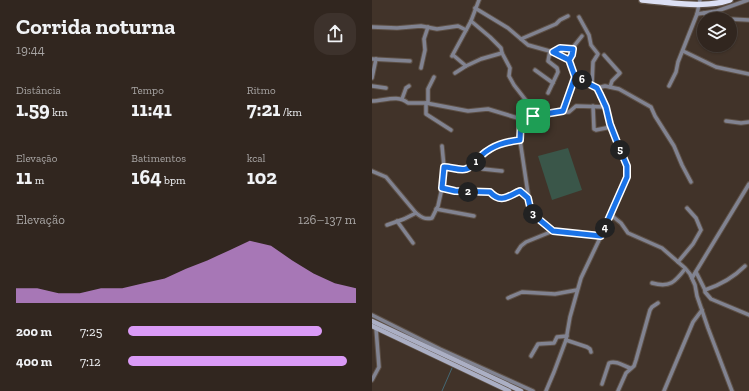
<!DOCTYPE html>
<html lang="pt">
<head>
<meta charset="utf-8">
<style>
	:root { --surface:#31261f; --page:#3d322c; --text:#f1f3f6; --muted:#a8a5a4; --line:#4c433d; --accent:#da9af6 }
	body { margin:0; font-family:"Zilla Slab",serif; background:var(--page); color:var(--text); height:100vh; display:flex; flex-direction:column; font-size:15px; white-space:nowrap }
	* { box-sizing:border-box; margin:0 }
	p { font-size:13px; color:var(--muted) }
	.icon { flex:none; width:22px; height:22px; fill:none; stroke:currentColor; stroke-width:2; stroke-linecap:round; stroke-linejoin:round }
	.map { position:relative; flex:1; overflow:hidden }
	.drawer { display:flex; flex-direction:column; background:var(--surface); width:372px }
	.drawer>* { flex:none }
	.buttons { position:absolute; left:325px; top:12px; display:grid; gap:8px }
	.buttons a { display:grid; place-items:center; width:40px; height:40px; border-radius:50%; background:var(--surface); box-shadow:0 1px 3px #0004,0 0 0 1px var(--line); font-size:20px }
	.pin { position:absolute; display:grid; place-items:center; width:34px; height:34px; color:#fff; margin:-17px; border-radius:8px; box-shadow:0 2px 6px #0006 }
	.km { position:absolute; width:20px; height:20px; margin:-10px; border-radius:50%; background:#222; color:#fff; font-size:11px; line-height:20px; text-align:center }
	.round { display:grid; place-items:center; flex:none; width:42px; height:42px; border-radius:16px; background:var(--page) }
	.summary { display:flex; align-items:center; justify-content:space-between; height:68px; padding:0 16px }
	h1 { font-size:22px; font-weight:800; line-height:30px }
	.figures { display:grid; grid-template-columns:repeat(3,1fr); gap:6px; height:68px; padding:4px 16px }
	.figures div { display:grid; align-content:center }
	.figures b { font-size:20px; font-weight:800 }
	.figures small { font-size:11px; font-weight:400 }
	.figures p { font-size:11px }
	.chart { height:112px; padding:8px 16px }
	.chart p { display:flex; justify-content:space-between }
	.chart svg { width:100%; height:72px; margin-top:4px; fill:var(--accent); opacity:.7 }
	ul { padding:0 16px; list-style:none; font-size:13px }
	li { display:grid; grid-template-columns:64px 48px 1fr; align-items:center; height:30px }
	li i { height:10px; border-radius:5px; background:var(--accent) }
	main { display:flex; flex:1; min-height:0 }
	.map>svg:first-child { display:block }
</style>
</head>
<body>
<main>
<section class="drawer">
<div class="summary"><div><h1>Corrida noturna</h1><p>19:44</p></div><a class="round"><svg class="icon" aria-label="share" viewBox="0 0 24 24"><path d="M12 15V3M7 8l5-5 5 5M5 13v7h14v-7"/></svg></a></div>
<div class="figures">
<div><p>Distância</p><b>1.59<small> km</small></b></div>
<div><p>Tempo</p><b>11:41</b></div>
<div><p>Ritmo</p><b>7:21<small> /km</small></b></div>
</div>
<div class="figures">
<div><p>Elevação</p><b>11<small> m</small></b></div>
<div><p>Batimentos</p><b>164<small> bpm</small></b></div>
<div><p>kcal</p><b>102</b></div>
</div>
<div class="chart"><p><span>Elevação</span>126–137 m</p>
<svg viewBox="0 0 160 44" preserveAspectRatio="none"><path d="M0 44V35L10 35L20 38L30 38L40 35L50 35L60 32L70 29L80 23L90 18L100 12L110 6L120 9L130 18L140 26L150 32L160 35V44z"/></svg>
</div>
<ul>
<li><b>200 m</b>7:25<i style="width:85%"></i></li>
<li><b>400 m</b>7:12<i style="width:96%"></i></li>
</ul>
</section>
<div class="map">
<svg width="377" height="391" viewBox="0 0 377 391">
	<rect width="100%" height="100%" fill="#413329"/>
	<path fill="#3a5649" d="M196 148 210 190 180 200 166 156Z"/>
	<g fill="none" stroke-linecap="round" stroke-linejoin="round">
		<path stroke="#456874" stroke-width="1" d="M70 391 80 368"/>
		<g stroke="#5d5046" stroke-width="5.5">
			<g id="minor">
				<path d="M103 8 136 28 156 45 181 52 197 60 203 77 225 88 228 94 234 107 238 124 253 159 256 171 255 177 239 215 209 278 198 317 194 340 182 372 174 391"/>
				<path d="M332 13 336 18 353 19"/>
				<path d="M325 14 345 11 376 0"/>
				<path d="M207 17 217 35 219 45 226 54 221 62 220 85"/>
				<path d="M358 19 377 20"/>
				<path d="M99 21 118 37 129 48 130 53 138 68 137 76 142 85 156 103 161 116"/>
				<path d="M0 27 25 28 49 26 65 29 86 26 94 30"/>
				<path d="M149 39 184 24 188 20 196 16"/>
				<path d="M311 51 344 67 377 74"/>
				<path d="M181 52 188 48 201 49"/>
				<path d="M81 55 94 66 109 59 130 53"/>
				<path d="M232 55 248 73 240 81 238 87"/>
				<path d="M80 56 99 21 107 0"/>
				<path d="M0 59 38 61"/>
				<path d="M197 60 200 55 202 46 210 36"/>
				<path d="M49 68 53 50 52 39 56 27"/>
				<path d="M163 70 181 83"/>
				<path d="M83 73 94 66"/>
				<path d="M0 78 4 59"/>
				<path d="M0 86 14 88"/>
				<path d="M297 86 304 72 306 62 325 14 328 0"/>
				<path d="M225 88 233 86 247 89 279 107 283 116 302 146 310 165 319 182"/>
				<path d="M176 93 186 72 185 68 176 61 178 51"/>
				<path d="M30 99 34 88 37 86"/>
				<path d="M0 101C12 101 26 94 36 103H54L96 111 116 109 149 119 156 116 177 113 197 112 204 106 234 107"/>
				<path d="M54 103V114L79 130"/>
				<path d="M56 103V89L62 77"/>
				<path d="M221 106 222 129 224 130 239 127"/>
				<path d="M191 111 203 77"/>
				<path d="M149 119 148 140 158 207 163 215 181 231"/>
				<path d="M354 121 369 123 377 122"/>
				<path d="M70 146 72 167"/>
				<path d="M102 166 111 169 130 171"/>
				<path d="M0 171 14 177 44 213C49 217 53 220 60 218L66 206 70 188 72 167C79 167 88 171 94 169 102 167 104 160 110 155 121 145 133 142 148 140"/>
				<path d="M70 188 83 191 118 192C130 204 136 196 148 191L156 198"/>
				<path d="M64 209 102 216"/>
				<path d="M239 215 249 223 256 233 290 248 313 268 318 274 323 285 325 296 336 328 360 391"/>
				<path d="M25 221 41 243"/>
				<path d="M15 225 32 219 44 213"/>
				<path d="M145 252 149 246 154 242 181 231 229 236"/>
				<path d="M306 262 321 244 329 230 324 218 315 208"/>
				<path d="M324 272 333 290V292L339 299 377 315"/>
				<path d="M320 278 377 184"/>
				<path d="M280 283C298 288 303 282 313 269"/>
				<path d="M333 290C348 285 362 277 373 266"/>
				<path d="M136 298 150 292 183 294 205 290"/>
				<path d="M0 315 68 349 161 391"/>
				<path d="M194 340 215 347 218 349 219 352"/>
				<path d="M159 356 166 344 182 343 185 337 195 336"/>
				<path d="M0 380 7 367 4 328"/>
				<path d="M230 384 237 363C244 360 252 366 258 368"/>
				<path d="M246 391 254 373 262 366 264 360 278 310 280 307 286 303"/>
				<path d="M292 391 321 322 330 310"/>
			</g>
		</g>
		<g stroke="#5d5046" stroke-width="6">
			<g id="secondary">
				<path d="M0 321 149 391"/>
				<path d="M0 326 137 391"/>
			</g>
		</g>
		<g stroke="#5d5046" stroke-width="8">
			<path id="trunk" d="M270 0C297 2 332 9 358 0"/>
		</g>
		<use href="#minor" stroke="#818391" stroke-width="3.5"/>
		<use href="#secondary" stroke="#abafc4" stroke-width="4.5"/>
		<use href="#trunk" stroke="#dce0f4" stroke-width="5.5"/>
	</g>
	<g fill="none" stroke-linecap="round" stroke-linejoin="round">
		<g stroke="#fff" stroke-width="8">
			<path id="route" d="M161 116 149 119 148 140C133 142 121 145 110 155 104 160 102 167 94 169 88 171 79 167 72 167L70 188 83 191 118 192C129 204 136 196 148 191L156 198 158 207 163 216 181 231 229 236 255 177V166L245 142 238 124 234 107 228 94 225 88 203 77 197 60 200 55 201 49 188 48 181 52 197 60 203 77 191 111 161 116"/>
		</g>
		<use href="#route" stroke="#1a73e8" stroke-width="5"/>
	</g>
</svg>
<div class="buttons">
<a><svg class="icon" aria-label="layers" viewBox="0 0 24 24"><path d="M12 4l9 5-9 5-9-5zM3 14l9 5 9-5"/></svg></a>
</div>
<div class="pin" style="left:161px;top:116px;background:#1e9e55"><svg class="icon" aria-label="arrive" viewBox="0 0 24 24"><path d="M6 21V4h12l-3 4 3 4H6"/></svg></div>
<b class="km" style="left:104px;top:162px">1</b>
<b class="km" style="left:96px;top:192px">2</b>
<b class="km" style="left:161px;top:214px">3</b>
<b class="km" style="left:233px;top:228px">4</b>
<b class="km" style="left:248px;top:150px">5</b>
<b class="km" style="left:210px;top:80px">6</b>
</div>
</main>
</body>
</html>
